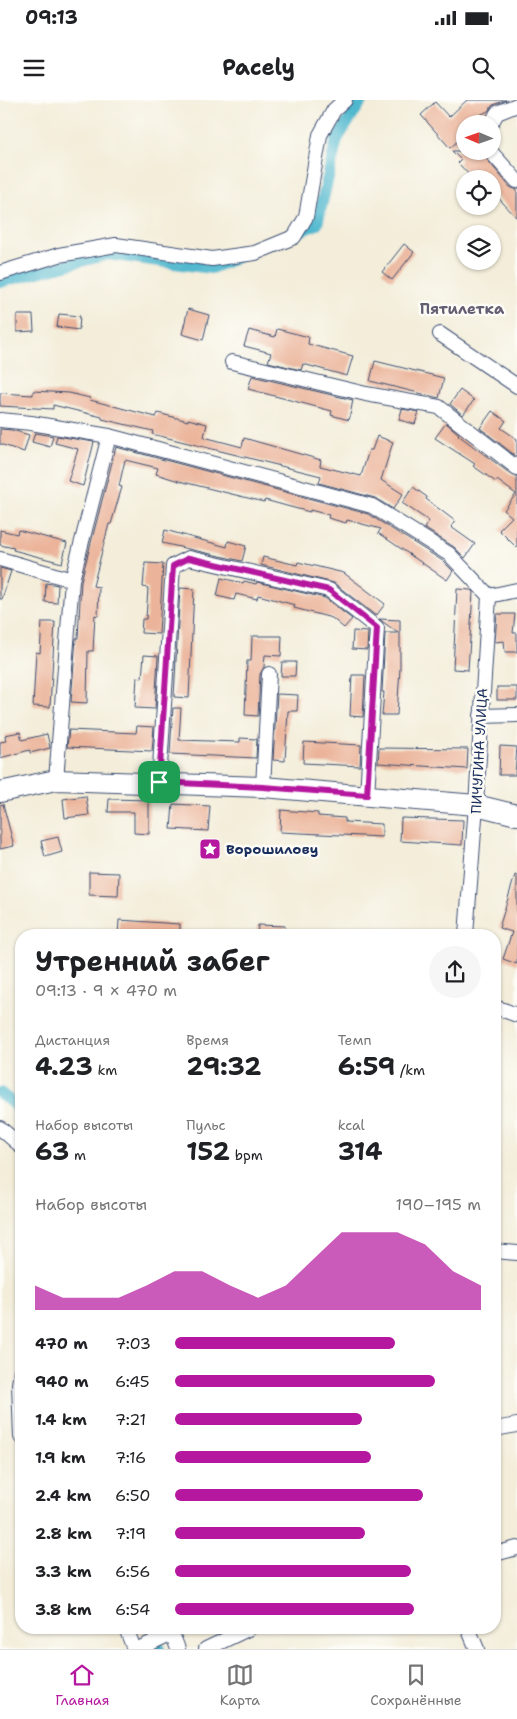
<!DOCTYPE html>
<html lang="ru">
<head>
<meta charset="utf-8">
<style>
	:root { --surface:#fff; --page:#f6f6f6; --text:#202124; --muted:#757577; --line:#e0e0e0; --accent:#b5179e }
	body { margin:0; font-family:"Shantell Sans",sans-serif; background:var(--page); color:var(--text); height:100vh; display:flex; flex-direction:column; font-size:19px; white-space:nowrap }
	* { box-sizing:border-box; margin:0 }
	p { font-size:16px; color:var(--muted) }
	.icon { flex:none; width:28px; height:28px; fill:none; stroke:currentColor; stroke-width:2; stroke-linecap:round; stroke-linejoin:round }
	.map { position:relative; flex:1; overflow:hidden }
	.details { position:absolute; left:15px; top:829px; width:486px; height:705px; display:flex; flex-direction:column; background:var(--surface); border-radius:20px; box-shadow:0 1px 4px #0004 }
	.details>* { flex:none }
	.needle { width:32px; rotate:272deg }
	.controls { position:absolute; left:456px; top:15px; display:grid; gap:10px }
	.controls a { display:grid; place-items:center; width:45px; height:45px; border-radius:50%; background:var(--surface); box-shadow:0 1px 4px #0004; font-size:25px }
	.pin { position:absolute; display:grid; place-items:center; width:42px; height:42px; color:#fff; margin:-21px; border-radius:10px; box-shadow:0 2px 8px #0006 }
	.round { display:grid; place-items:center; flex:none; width:52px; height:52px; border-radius:26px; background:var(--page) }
	.headline { display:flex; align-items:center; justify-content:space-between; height:85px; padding:0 20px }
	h1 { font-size:28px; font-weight:700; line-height:38px }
	.metrics { display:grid; grid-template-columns:repeat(3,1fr); gap:8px; height:85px; padding:5px 20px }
	.metrics div { display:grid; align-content:center }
	.metrics b { font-size:25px; font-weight:700 }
	.metrics small { font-size:14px; font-weight:400 }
	.metrics p { font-size:14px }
	.chart { height:140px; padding:10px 20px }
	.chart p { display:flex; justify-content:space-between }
	.chart svg { width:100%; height:90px; margin-top:5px; fill:var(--accent); opacity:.7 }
	ul { padding:0 20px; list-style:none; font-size:16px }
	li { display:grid; grid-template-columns:80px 60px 1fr; align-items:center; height:38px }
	li i { height:12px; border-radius:6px; background:var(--accent) }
	.status { display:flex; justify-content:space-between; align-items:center; height:35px; padding:0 25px; background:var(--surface); direction:ltr }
	.status svg { height:14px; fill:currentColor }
	header { display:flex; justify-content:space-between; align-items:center; height:65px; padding:0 20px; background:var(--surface); font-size:22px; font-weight:700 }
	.tab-bar { display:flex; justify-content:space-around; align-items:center; height:70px; border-top:1px solid var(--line); background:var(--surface); font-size:14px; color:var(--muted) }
	.tab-bar a { display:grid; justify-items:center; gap:2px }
	.tab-bar .current { color:var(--accent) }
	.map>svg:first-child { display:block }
</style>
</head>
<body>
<div class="status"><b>09:13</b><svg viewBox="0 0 49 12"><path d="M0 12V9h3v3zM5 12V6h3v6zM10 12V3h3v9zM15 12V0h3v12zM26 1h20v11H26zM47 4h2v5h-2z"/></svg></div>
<header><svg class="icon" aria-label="menu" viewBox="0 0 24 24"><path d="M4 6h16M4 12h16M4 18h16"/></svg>Pacely<svg class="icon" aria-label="search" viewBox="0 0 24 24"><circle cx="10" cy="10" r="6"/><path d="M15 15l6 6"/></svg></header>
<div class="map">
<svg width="517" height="1549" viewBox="0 0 517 1549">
	<rect width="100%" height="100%" fill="#fdfcf7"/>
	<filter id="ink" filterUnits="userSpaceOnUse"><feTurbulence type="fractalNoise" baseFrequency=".02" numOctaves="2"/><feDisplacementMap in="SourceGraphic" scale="10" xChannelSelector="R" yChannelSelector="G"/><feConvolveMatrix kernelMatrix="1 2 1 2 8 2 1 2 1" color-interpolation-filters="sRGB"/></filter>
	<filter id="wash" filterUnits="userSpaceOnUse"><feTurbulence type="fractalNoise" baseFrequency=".0096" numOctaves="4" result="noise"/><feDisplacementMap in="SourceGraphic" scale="20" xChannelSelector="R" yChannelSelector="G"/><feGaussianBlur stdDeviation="1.12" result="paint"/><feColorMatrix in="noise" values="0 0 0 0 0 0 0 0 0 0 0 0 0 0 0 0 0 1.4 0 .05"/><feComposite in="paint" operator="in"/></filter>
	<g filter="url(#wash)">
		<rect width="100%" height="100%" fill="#f3edd9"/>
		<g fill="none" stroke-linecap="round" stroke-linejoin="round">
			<g stroke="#50b7ce" stroke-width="12">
				<path d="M292 134 317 124 337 39 362 0"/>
				<path d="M0 182 108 154 211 168 235 158"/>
				<path d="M0 993 21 1010"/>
				<path d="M152 1528 159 1549"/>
			</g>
		</g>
		<g id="blocks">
			<g fill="#ebb49a">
				<path d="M467 0H506L493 5 488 11 480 15 470 24H465V29L460 33 463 36 450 48 421 15 435 2 449 17Z"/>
				<path d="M452 51H480L510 87 517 90V118L492 91V79H473L458 63 461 60Z"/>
				<path d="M404 144 414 152 392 180 382 172Z"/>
				<path d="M188 209 209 215 203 240 182 234Z"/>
				<path d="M59 214 80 216 79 230 57 227Z"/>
				<path d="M17 215H33L34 231 17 232Z"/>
				<path d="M277 229 309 237 308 244 353 256 347 276 303 264 301 270 268 262 271 253 244 246 249 230 275 237Z"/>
				<path d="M375 261 444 278 439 298 370 281Z"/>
				<path d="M252 276 353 300 349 320 331 315 332 311 248 289Z"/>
				<path d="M460 290 474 300 463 315 450 304Z"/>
				<path d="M33 291 69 293 90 298V300L156 317 158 313 188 321V319L207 324 204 337 242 347 244 338 321 360 320 366 361 376 369 350H372L377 336 393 342 381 380 403 394 393 409 375 398 319 383 321 376 152 334 153 331 102 319V317L53 305V309L0 306V293L33 295Z"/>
				<path d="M402 309 419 312 415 324 399 320Z"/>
				<path d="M492 311 506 321 501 328 517 339V357L480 328Z"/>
				<path d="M446 323 459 334 458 335 512 375 517 377V448L499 430 512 417 504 410 516 394 497 380 496 382 473 366 475 364 435 338Z"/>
				<path d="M0 329 12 330 29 335 24 352 0 344Z"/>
				<path d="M35 333 53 336 50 347 32 342Z"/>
				<path d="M57 336 94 342 83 386 68 381 78 349 55 343Z"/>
				<path d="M116 347 368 414 443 461 453 471 447 480 378 433 381 429 347 420 346 423 328 418 329 415 310 410V412L294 408 265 400 264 402 179 381 156 374 158 368 125 360 119 386 122 387 111 424H109L93 486 99 487 98 516 95 515 93 551H88L87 603 71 602 76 538H78L81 481Z"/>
				<path d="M413 387 427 397 426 399 455 421 451 427 475 444 465 458 454 447 424 428 429 421 402 403Z"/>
				<path d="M0 430 17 434 18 430 67 443 62 463 13 450 14 448 0 445Z"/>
				<path d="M165 430 227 447 228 441 246 446 242 461 162 443Z"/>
				<path d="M263 457 297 465 298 462 344 473 385 504 376 516 334 483 261 465Z"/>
				<path d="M145 463 163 464 159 534 141 533 142 519H146L148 488 143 487Z"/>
				<path d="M0 468 11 471 2 499H0Z"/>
				<path d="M221 478 243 483 244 481 256 484 257 482 325 498 352 519 344 528 332 518 294 508 295 505 258 495 257 499 236 494 234 500 217 496Z"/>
				<path d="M46 483 58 485 57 503 45 502Z"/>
				<path d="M180 488 194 489 189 598 174 597Z"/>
				<path d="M457 489 471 490 473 492 468 570 453 569Z"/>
				<path d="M497 514H515L513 533H517V552H505L504 541 495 542Z"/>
				<path d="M379 519 400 520V568L397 615H382L384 592H382L385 533H398Z"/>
				<path d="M42 522H55L50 607 33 606 36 552 40 553Z"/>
				<path d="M353 531 368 532 367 550 352 549Z"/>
				<path d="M252 536H282L281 556 265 555 264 567 260 574 258 616 245 615 247 561H251Z"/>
				<path d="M144 555 158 556 155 609 135 608 137 577 142 578Z"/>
				<path d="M282 562H296L295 576H281Z"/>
				<path d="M352 575H365L363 617 350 616Z"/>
				<rect x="497" y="587" width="20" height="13"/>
				<path d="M277 594 298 595 297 611H288L285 661 273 660Z"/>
				<path d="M173 608H181L179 640 240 642V638L257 639 256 658 170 654Z"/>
				<path d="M137 626 154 627 152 651 67 647 69 630 136 633Z"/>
				<path d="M20 632 22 640 47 634 50 648 30 653V650L0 658V642L6 641 5 635Z"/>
				<path d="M304 642 361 645 360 666 303 663Z"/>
				<path d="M500 646 517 647 515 675H499Z"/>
				<path d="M379 648 468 649 467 669 378 663Z"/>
				<path d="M86 696 89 715 65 718 63 699Z"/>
				<path d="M109 699 149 700V734L134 733V712H108Z"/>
				<path d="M3 704 14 746 0 749V705Z"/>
				<path d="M173 704 210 706 208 731 171 729Z"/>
				<path d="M281 710 318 713V716L345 718V722L382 724V737L280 732Z"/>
				<path d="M401 718 463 720 462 745 400 741Z"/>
				<path d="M58 737 62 752 45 757 41 741Z"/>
				<path d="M89 772 119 773 118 796 89 795Z"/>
				<path d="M515 775 517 776V864L503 859 512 832 499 828Z"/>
				<path d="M119 820 180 824V835H118Z"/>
				<path d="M258 825 285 826 284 835H257Z"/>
			</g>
		</g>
	</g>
	<g filter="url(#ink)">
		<use href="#blocks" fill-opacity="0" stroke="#3b4c70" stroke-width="1"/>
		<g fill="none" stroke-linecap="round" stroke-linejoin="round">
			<g stroke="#3b4c70" stroke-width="16">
				<g id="street">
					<path d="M491 24 497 13 517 5"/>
					<path d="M490 51 517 81"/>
					<path d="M0 173 59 155 116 145 212 159 255 153 294 137 306 117 320 35 334 10 345 0"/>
					<path d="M440 234 517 286"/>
					<path d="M232 262 366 294 439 307 517 368"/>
					<path d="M0 320 31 323 109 336 372 406 449 454 489 496"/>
					<path d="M0 459 72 480"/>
					<path d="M489 496 517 490"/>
					<path d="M481 616 517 615"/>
					<path d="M56 680 72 480 109 336"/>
					<path d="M159 682 173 466 189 458 329 490 377 528 367 695"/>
					<path d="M263 687 269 574"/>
					<path d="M466 835 476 705 489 496"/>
					<path d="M495 907 517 915"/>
					<path d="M0 1028 21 1046"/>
					<path d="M495 1151 517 1153"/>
					<path d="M21 1271 19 1284 21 1337"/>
					<path d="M495 1329 517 1325"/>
					<path d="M495 1454 517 1448"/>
					<path d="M126 1528 134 1549"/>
					<path d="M170 1528 178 1549"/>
					<path d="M468 1528 477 1549"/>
					<path d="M138 1549 172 1533"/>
					<path d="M206 1549 250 1528"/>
				</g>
			</g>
			<g stroke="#3b4c70" stroke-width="22">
				<path id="secondary" d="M0 692 56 680 263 687 476 705 517 715"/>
			</g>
			<use href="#street" stroke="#fff" stroke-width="14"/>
			<use href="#secondary" stroke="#fff" stroke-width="20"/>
		</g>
	</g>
	<g fill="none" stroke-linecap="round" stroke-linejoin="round" filter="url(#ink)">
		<g stroke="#fff" stroke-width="10">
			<path id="route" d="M189 458 329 490 377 528 367 695 263 687 159 682 173 466Z"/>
		</g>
		<use href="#route" stroke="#b5179e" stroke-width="6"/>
	</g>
	<defs>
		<g id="sight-square" transform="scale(1.125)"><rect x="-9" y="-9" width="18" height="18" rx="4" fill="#b5179e" stroke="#fdfcf7"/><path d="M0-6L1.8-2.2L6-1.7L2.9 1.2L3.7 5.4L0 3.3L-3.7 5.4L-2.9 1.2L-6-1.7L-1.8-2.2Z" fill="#fff"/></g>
	</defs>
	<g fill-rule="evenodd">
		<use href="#sight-square" x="210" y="749"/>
	</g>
	<g text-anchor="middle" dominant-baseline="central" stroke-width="5" stroke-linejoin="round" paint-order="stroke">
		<g font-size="14" fill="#1b2f5e" stroke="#fdfcf7">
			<text transform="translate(479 651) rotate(-87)">ПИЧУГИНА УЛИЦА</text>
		</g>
		<g font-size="14" font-weight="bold" fill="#1b2f5e" stroke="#fdfcf7" text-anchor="start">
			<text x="226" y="749">Ворошилову</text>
		</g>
		<g font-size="15" font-weight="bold" fill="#645e73" stroke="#fdfcf7">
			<text x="462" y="209">Пятилетка</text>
		</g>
	</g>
</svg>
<div class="controls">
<a><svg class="needle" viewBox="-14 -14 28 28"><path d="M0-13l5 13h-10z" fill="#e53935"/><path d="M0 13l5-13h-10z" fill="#757577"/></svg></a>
<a><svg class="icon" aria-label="locate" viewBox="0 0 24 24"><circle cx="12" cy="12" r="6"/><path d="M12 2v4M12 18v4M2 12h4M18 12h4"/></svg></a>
<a><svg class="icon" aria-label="layers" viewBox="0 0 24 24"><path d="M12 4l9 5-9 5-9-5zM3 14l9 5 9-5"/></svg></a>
</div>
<div class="pin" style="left:159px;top:682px;background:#1e9e55"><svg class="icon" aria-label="arrive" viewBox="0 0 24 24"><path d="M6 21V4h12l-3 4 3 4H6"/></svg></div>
<section class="details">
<div class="headline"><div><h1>Утренний забег</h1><p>09:13 · 9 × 470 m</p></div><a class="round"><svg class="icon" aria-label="share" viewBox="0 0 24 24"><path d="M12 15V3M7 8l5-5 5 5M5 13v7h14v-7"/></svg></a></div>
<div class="metrics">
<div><p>Дистанция</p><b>4.23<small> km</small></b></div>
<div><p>Время</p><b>29:32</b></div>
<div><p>Темп</p><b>6:59<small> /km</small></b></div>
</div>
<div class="metrics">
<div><p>Набор высоты</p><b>63<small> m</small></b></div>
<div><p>Пульс</p><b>152<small> bpm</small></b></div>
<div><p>kcal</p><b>314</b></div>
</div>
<div class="chart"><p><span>Набор высоты</span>190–195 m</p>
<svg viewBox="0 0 160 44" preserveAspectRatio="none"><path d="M0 44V32L10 38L20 38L30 38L40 32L50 25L60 25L70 32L80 38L90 32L100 19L110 6L120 6L130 6L140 12L150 25L160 32V44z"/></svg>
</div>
<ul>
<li><b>470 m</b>7:03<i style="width:72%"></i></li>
<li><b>940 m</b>6:45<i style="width:85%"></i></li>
<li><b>1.4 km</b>7:21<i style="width:61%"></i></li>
<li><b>1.9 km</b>7:16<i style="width:64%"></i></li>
<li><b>2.4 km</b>6:50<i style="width:81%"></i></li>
<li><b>2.8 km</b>7:19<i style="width:62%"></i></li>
<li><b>3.3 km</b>6:56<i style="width:77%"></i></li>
<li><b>3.8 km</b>6:54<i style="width:78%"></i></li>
</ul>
</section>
</div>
<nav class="tab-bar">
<a class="current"><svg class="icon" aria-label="home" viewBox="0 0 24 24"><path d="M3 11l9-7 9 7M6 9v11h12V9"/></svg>Главная</a>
<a><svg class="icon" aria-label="map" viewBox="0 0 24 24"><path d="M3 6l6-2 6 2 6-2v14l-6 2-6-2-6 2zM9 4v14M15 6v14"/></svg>Карта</a>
<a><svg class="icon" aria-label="saved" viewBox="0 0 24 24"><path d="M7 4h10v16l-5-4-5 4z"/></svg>Сохранённые</a>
</nav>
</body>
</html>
